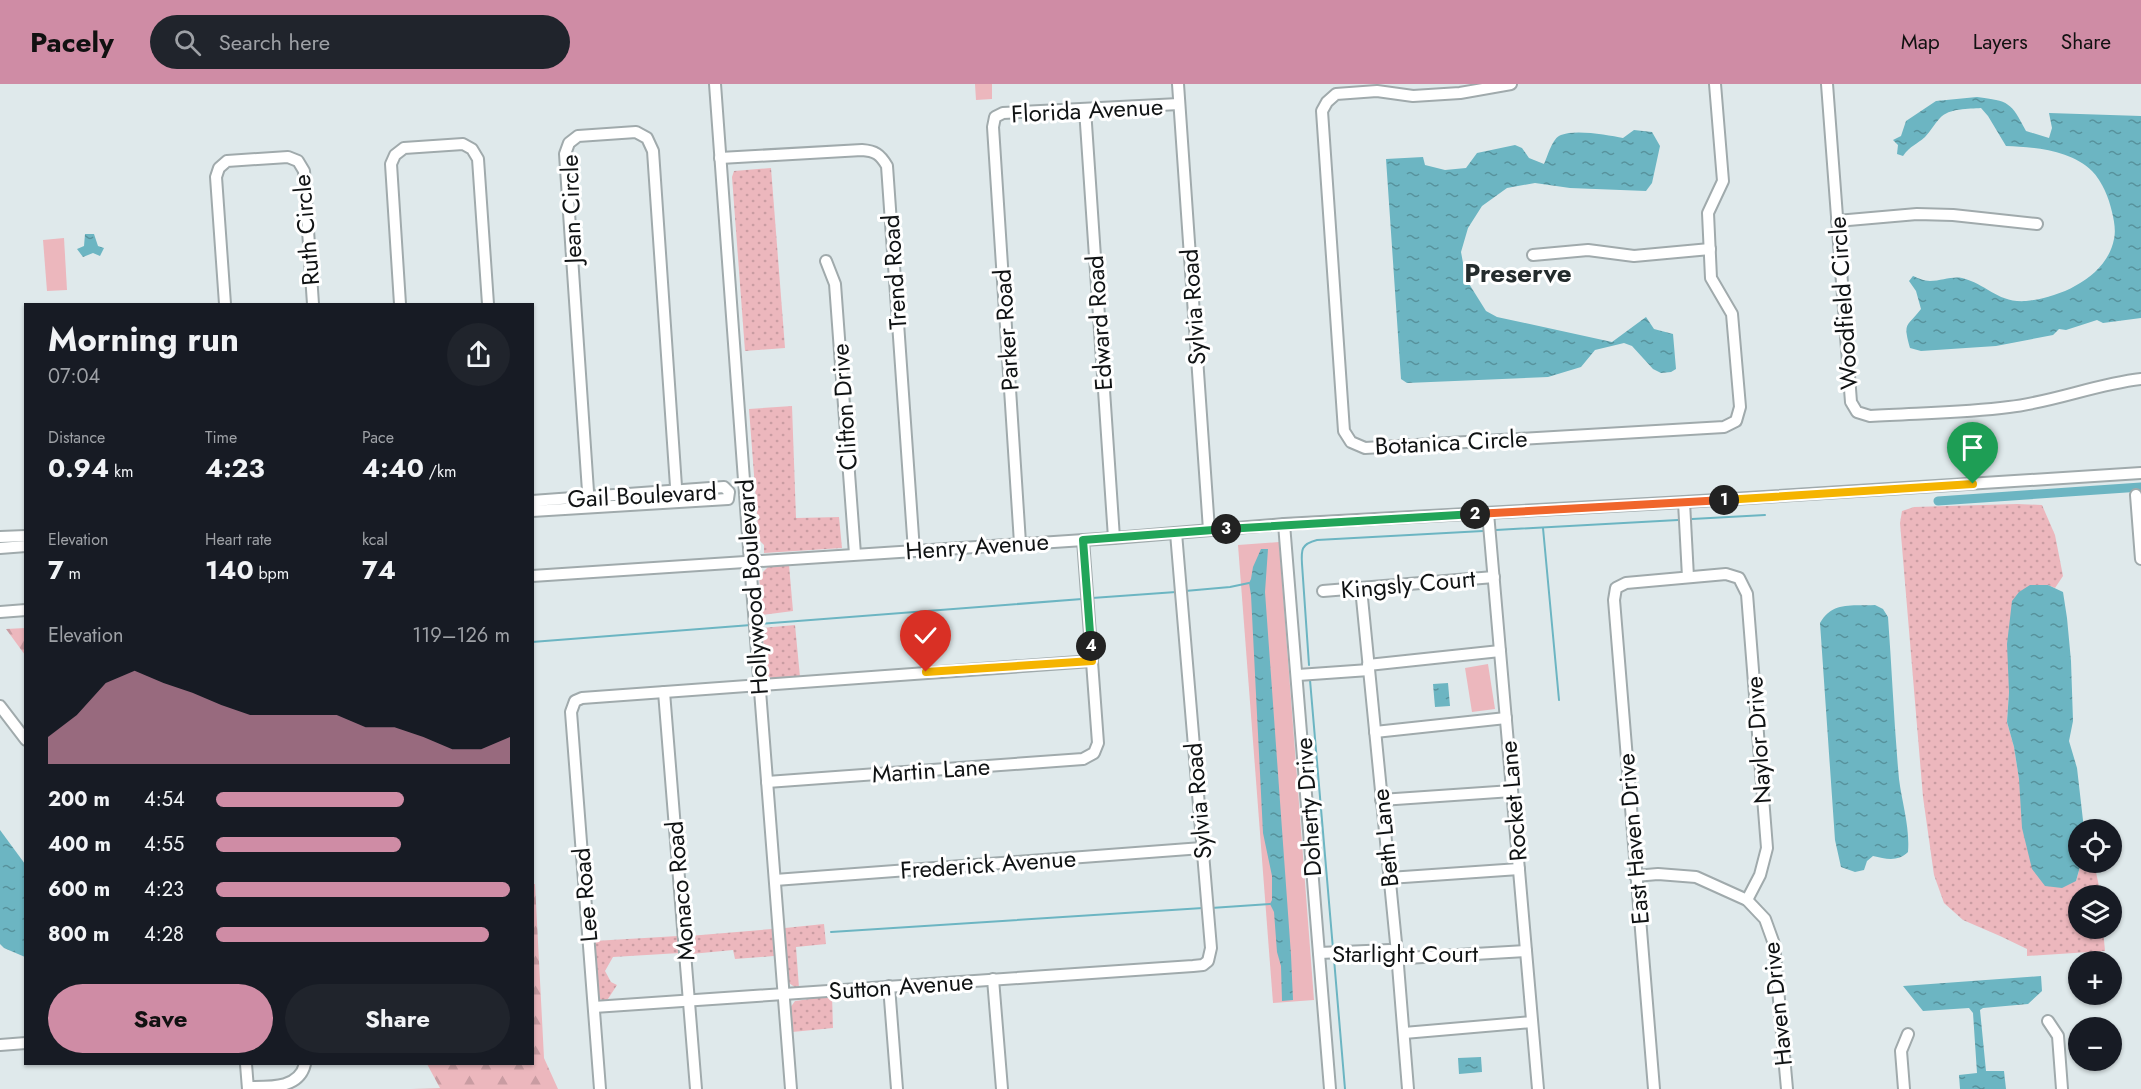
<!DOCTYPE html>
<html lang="en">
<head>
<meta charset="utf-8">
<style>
	:root { --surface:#171b24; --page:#20242c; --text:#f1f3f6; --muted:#9ea1a6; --accent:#cf8ca5 }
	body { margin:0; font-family:Jost,sans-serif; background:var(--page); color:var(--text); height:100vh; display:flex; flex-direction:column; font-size:22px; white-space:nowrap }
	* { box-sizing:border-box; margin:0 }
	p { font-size:20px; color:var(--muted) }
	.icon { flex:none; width:33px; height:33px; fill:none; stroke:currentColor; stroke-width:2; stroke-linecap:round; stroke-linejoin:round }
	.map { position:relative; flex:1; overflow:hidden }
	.panel { position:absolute; left:24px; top:219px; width:510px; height:762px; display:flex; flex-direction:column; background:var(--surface); border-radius:0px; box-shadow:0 2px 4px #0004 }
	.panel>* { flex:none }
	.fabs { position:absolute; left:2068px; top:735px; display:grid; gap:12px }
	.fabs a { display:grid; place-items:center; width:54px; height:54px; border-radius:50%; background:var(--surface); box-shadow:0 2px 4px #0004; font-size:30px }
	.pin { position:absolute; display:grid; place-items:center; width:51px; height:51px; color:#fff; margin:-62px -26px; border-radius:50% 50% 50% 0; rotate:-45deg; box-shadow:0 0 6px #0007 }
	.pin .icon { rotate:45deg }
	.km { position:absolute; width:30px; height:30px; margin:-15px; border-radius:50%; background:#222; color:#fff; font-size:16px; line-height:30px; text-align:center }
	.round { display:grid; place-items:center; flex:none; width:63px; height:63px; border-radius:32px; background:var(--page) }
	.headline { display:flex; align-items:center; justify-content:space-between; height:102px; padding:0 24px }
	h1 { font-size:33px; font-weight:700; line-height:45px }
	.stats { display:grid; grid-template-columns:repeat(3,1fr); gap:9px; height:102px; padding:6px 24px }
	.stats div { display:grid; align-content:center }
	.stats b { font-size:26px; font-weight:700 }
	.stats small { font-size:16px; font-weight:400 }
	.stats p { font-size:16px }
	.chart { height:168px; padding:12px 24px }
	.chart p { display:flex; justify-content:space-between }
	.chart svg { width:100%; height:108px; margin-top:6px; fill:var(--accent); opacity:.7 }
	.cta { display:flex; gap:12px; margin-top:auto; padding:12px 24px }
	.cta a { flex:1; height:69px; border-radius:36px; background:var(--accent); color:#111; font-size:24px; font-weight:700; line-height:69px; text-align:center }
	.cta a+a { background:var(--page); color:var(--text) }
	ul { padding:0 24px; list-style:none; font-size:20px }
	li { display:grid; grid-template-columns:96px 72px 1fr; align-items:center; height:45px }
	li i { height:15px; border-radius:8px; background:var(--accent) }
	header { display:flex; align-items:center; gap:36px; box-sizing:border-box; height:84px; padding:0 30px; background:var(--accent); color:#111 }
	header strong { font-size:28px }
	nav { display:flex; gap:33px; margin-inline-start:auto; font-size:21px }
	.search { width:420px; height:54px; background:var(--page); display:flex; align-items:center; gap:15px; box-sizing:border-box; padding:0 21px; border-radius:33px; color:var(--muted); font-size:22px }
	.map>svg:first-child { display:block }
</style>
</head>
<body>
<header>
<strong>Pacely</strong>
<div class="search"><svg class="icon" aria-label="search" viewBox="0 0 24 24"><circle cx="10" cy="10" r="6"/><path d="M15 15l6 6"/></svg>Search here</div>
<nav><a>Map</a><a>Layers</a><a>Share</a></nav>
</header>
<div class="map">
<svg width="2141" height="1005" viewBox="0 0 2141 1005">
	<defs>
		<pattern id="grass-dots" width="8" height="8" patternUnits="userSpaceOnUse" patternTransform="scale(1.5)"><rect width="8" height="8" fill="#ecb7bd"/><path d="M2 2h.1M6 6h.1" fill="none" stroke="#c99ca2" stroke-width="1.8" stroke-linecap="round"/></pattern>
		<pattern id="forest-firs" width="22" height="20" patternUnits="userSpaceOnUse" patternTransform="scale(1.5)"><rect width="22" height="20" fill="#ecb7bd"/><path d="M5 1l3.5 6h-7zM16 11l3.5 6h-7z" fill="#c99ca2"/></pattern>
		<pattern id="water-ripples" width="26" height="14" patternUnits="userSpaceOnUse" patternTransform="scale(1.5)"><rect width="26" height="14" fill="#6cb5c2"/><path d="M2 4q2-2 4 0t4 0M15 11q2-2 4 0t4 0" fill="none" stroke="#57929c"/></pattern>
	</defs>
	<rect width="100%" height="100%" fill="#dfe9eb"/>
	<g fill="url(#grass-dots)">
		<path d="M771 84 785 264 745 267 732 93 734 87Z"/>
		<path d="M792 322 796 434 839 433 842 464 764 469V461L759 456 749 325Z"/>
		<path d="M2017 420 2042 421 2055 451 2063 492 2055 504 2048 501 2009 608 2007 638 2014 663 2019 695 2076 797 2081 780 2095 784 2101 811 2079 812V844L2103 845 2105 867 2027 872V865L2000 852 1963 836 1944 819 1934 791 1923 713 1900 439 1902 427 1914 423Z"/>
		<path d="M789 481 793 527 762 531 759 492 768 483Z"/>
		<path d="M795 541 800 593 775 595 769 593 766 588 762 544Z"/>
		<path d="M824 840 826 860 796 863 799 904H796L789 899 785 844Z"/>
		<path d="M772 845 774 872 735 875 733 866 691 870 689 852Z"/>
		<path d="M678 852 680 869 613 873 605 887 611 898 617 901 606 918 600 915 597 905 594 857Z"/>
		<path d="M832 912 833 944 792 948 790 924 795 917Z"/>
	</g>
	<g fill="url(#forest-firs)">
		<path d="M25 544H26L25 571 6 545Z"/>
		<path d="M532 800H535L544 974 558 1005H411L440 1004 427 980H532Z"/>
	</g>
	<g fill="#ecb7bd">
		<path d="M975 0H992V15L976 16Z"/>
		<path d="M64 154 67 206 47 207 43 156Z"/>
		<path d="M1279 458 1314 916 1273 919 1238 461Z"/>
		<path d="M1488 580 1495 625 1472 628 1465 584Z"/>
	</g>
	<g fill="url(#water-ripples)">
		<path d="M1977 13C2009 17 2011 18 2026 47L2049 54 2052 44 2049 29 2141 32V234L2103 239 2097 236 2066 246 2059 245 2053 251 1996 262 1921 267 1910 264C1903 238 1906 244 1921 225L1916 207 1909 197 1913 192C1918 194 1924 197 1930 197 1941 197 1952 192 1962 194 1987 200 1997 219 2026 217 2060 214 2107 193 2114 155 2116 147 2114 136 2112 128 2109 114 2102 97 2092 87 2071 66 2034 63 2006 62L1988 32 1981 24C1969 25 1949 24 1940 34 1934 40 1931 47 1925 53 1916 61 1911 61 1903 72L1897 70 1898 61 1893 56 1901 52 1906 37 1936 17Z"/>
		<path d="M1634 46 1652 48 1660 62 1652 99 1646 107 1570 104 1535 99 1507 104 1482 122 1468 144 1461 168 1466 195 1486 227 1497 233 1612 258 1646 233 1654 245 1673 250 1676 285 1671 288 1661 289 1653 285 1632 262 1624 259 1595 266 1581 283 1548 293 1407 299 1401 295 1386 75 1423 73 1425 81 1445 86 1466 84 1477 69 1515 61 1522 64 1529 74 1544 80C1548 72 1552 54 1561 51 1575 45 1609 51 1623 54Z"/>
		<path d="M85 150H94L98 162 104 164 100 172 93 169 83 173 77 165 84 162Z"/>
		<path d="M1261 465H1268L1265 508 1291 871 1293 916 1282 917 1281 882 1277 868 1274 828 1270 820 1272 816V792L1263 749 1251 511 1249 499 1251 495 1253 483Z"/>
		<path d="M2030 501H2048L2063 508 2067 534 2071 577 2073 637 2069 657 2077 684 2084 745 2079 746V778L2081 779 2076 797 2062 804 2045 802 2032 785 2022 744 2019 695 2014 663 2007 638 2009 608 2007 560 2012 517 2019 508Z"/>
		<path d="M1875 521 1883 525 1888 533C1892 587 1894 641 1899 695 1902 719 1910 743 1908 768 1898 778 1886 775 1873 772L1867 777 1864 786 1855 788 1841 783 1835 756 1820 539C1832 517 1853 522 1875 521Z"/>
		<path d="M1448 599 1450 622 1435 623 1433 600Z"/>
		<path d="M0 746 25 780V873L4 864 0 860Z"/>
		<path d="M2041 892 2042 907 2028 920 1983 924 1980 926 1986 987H2004L2006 1005H1960L1959 991 1977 989 1973 929 1969 924 1923 927 1903 902Z"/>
		<path d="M1481 973 1482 988 1459 990 1458 974Z"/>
	</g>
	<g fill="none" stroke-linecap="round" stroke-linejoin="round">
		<g stroke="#6cb5c2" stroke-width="2">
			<path d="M1692 435 1765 431"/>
			<path d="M1543 444 1559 616"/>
			<path d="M1496 446 1678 436"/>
			<path d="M1185 507 1230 503 1249 499"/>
			<path d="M1092 514 1176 508"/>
			<path d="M760 540 1082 515"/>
			<path d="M532 558 751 541"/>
			<path d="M1309 581 1302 480C1301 466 1301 460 1317 456L1483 447"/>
			<path d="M1310 596 1333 865"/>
			<path d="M1211 824 1270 820"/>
			<path d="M831 848 1203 824"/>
			<path d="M1334 875 1345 1005"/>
		</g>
		<path stroke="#6cb5c2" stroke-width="9" d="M1938 417 2141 403"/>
		<g stroke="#a0aaac" stroke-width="14">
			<g id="minor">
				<path d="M715 0 750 478 791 1005"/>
				<path d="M1178 0 1209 446"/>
				<path d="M1511 0 1460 9 1413 12 1377 7 1336 10 1327 18 1322 27 1344 347 1351 358 1365 364 1724 343 1736 337 1740 323 1732 230 1711 194 1708 129 1723 97 1715 0"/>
				<path d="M1827 0 1851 318 1857 328 1870 332C1916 329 1963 329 2009 323 2054 318 2096 300 2141 295"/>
				<path d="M1085 25 1114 454"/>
				<path d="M720 74 862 66C875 67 880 70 887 82L914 467"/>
				<path d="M1837 137 1917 130 1953 131 2037 140"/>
				<path d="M1533 171 1588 166 1634 172 1710 165"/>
				<path d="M826 177 835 200 855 470"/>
				<path d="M225 220 216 93 219 84 227 77 288 73 298 77 304 87 313 220"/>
				<path d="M400 220 391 80 395 71 404 64 463 60 472 65 478 75 488 220"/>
				<path d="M2136 411 2141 475"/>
				<path d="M532 417 724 403 729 408 728 415 532 427"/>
				<path d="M1684 418 1688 493"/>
				<path d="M589 422 565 70 569 59 578 52 636 48 647 54 653 67 677 417"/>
				<path d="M1488 429 1538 1005"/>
				<path d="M1284 440 1330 1005"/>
				<path d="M0 453 26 452"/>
				<path d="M1020 459 993 43 995 33 1003 29 1179 20"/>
				<path d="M0 464 26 462"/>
				<path d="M532 492 1114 454 1284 440 1684 418 2141 389"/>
				<path d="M1361 504 1397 869 1408 1005"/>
				<path d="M1323 507 1494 493"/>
				<path d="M0 528 26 526"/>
				<path d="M1368 581 1500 567"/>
				<path d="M1298 591 1369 586"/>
				<path d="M664 608 696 1005"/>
				<path d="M0 622 26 656"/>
				<path d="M1375 648 1506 634"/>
				<path d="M767 698 1083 675 1094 669 1098 659 1083 456"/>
				<path d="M1381 716 1512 707"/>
				<path d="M1635 792 1658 790 1696 793 1747 816 1765 835 1774 860 1787 1005"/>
				<path d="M1389 794 1519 785"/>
				<path d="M775 796 1202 764"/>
				<path d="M1319 869 1390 866 1406 874 1526 867"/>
				<path d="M993 895 1002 1005"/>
				<path d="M889 902 897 1005"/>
				<path d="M594 923 1193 882 1203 881 1208 877 1211 864 1176 449"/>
				<path d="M2048 937 2058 952 2062 1005"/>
				<path d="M1404 949 1532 938"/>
				<path d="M0 961 26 959"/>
				<path d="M246 980 248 1005"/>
				<path d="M248 1003C270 1003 299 1005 305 980"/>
				<path d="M600 1005 571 628 575 617 582 614 1092 577"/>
				<path d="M1654 1005 1614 516 1616 504 1626 499 1726 490 1739 494 1747 510 1767 764 1760 791 1747 816"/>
				<path d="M1904 1005 1901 967 1908 950"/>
			</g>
		</g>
		<use href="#minor" stroke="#fff" stroke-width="10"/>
	</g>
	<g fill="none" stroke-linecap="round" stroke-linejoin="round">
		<g stroke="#fff" stroke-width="12">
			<path id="split-1" d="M1724 416 1973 400"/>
		</g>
		<g stroke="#fff" stroke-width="12">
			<path id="split-2" d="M1475 430 1724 416"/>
		</g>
		<g stroke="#fff" stroke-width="12">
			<path id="split-3" d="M1226 445 1475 430"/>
		</g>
		<g stroke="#fff" stroke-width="12">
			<path id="split-4" d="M1091 562 1083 456 1226 445"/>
		</g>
		<g stroke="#fff" stroke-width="12">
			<path id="split-5" d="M926 588 1092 577 1091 562"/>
		</g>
		<use href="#split-1" stroke="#f5b400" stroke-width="8"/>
		<use href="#split-2" stroke="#f0652b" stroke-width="8"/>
		<use href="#split-3" stroke="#22a559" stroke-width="8"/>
		<use href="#split-4" stroke="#22a559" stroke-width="8"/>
		<use href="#split-5" stroke="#f5b400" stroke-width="8"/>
	</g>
	<g text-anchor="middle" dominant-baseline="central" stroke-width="6" stroke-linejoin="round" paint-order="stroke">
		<g font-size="24" fill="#101314" stroke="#fff">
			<text transform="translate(1087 26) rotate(-3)">Florida Avenue</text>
			<text transform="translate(571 125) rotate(-92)">Jean Circle</text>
			<text transform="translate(306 146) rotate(-95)">Ruth Circle</text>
			<text transform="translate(894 188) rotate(-94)">Trend Road</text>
			<text transform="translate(1843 219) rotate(-94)">Woodfield Circle</text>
			<text transform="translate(1193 223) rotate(-94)">Sylvia Road</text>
			<text transform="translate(1099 239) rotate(-94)">Edward Road</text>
			<text transform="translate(1006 246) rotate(-94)">Parker Road</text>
			<text transform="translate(844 323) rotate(-94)">Clifton Drive</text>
			<text transform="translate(1451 358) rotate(-3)">Botanica Circle</text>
			<text transform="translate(642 411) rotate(-3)">Gail Boulevard</text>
			<text transform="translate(977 462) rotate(-4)">Henry Avenue</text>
			<text transform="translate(1408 500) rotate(-5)">Kingsly Court</text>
			<text transform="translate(752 503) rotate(-94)">Hollywood Boulevard</text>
			<text transform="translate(1758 656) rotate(-94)">Naylor Drive</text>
			<text transform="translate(931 686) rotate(-4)">Martin Lane</text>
			<text transform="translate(1198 717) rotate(-95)">Sylvia Road</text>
			<text transform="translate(1513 717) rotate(-95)">Rocket Lane</text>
			<text transform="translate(1308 723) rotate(-94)">Doherty Drive</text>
			<text transform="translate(1385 754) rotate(-96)">Beth Lane</text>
			<text transform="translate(1633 755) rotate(-95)">East Haven Drive</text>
			<text transform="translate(988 780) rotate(-4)">Frederick Avenue</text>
			<text transform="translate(680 807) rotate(-95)">Monaco Road</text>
			<text transform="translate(585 811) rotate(-95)">Lee Road</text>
			<text x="1405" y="869">Starlight Court</text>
			<text transform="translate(901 902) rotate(-4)">Sutton Avenue</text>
			<text transform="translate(1777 920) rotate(-96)">Haven Drive</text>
		</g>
		<g font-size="26" font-weight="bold" fill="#242c2d" stroke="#fff">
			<text x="1518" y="189">Preserve</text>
		</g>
	</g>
</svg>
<div class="fabs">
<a><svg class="icon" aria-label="locate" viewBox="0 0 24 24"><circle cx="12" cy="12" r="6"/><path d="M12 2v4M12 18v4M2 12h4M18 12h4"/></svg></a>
<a><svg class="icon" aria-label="layers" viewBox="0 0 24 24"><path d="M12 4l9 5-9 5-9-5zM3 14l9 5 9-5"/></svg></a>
<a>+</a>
<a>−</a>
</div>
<div class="pin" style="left:1973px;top:400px;background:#1e9e55"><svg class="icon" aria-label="arrive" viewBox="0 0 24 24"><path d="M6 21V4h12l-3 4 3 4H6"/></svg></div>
<div class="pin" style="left:926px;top:588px;background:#d93025"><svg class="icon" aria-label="check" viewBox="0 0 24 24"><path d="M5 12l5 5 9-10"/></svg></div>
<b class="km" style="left:1724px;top:416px">1</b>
<b class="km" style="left:1475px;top:430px">2</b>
<b class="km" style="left:1226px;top:445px">3</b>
<b class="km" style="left:1091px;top:562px">4</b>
<section class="panel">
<div class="headline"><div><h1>Morning run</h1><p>07:04</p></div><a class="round"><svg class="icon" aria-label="share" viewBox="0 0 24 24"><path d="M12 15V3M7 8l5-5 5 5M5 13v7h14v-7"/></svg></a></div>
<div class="stats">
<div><p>Distance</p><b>0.94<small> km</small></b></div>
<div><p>Time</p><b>4:23</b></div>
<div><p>Pace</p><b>4:40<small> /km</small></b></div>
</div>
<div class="stats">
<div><p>Elevation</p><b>7<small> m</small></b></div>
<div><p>Heart rate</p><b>140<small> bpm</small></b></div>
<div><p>kcal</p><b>74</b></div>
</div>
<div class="chart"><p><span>Elevation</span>119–126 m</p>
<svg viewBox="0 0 160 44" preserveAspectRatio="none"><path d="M0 44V33L10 24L20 11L30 6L40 11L50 15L60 20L70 24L80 24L90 24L100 24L110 29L120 29L130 33L140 38L150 38L160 33V44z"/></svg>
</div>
<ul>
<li><b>200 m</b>4:54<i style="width:64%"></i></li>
<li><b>400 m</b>4:55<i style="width:63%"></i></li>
<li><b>600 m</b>4:23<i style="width:100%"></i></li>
<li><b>800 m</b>4:28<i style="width:93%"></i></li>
</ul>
<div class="cta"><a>Save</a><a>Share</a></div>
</section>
</div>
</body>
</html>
